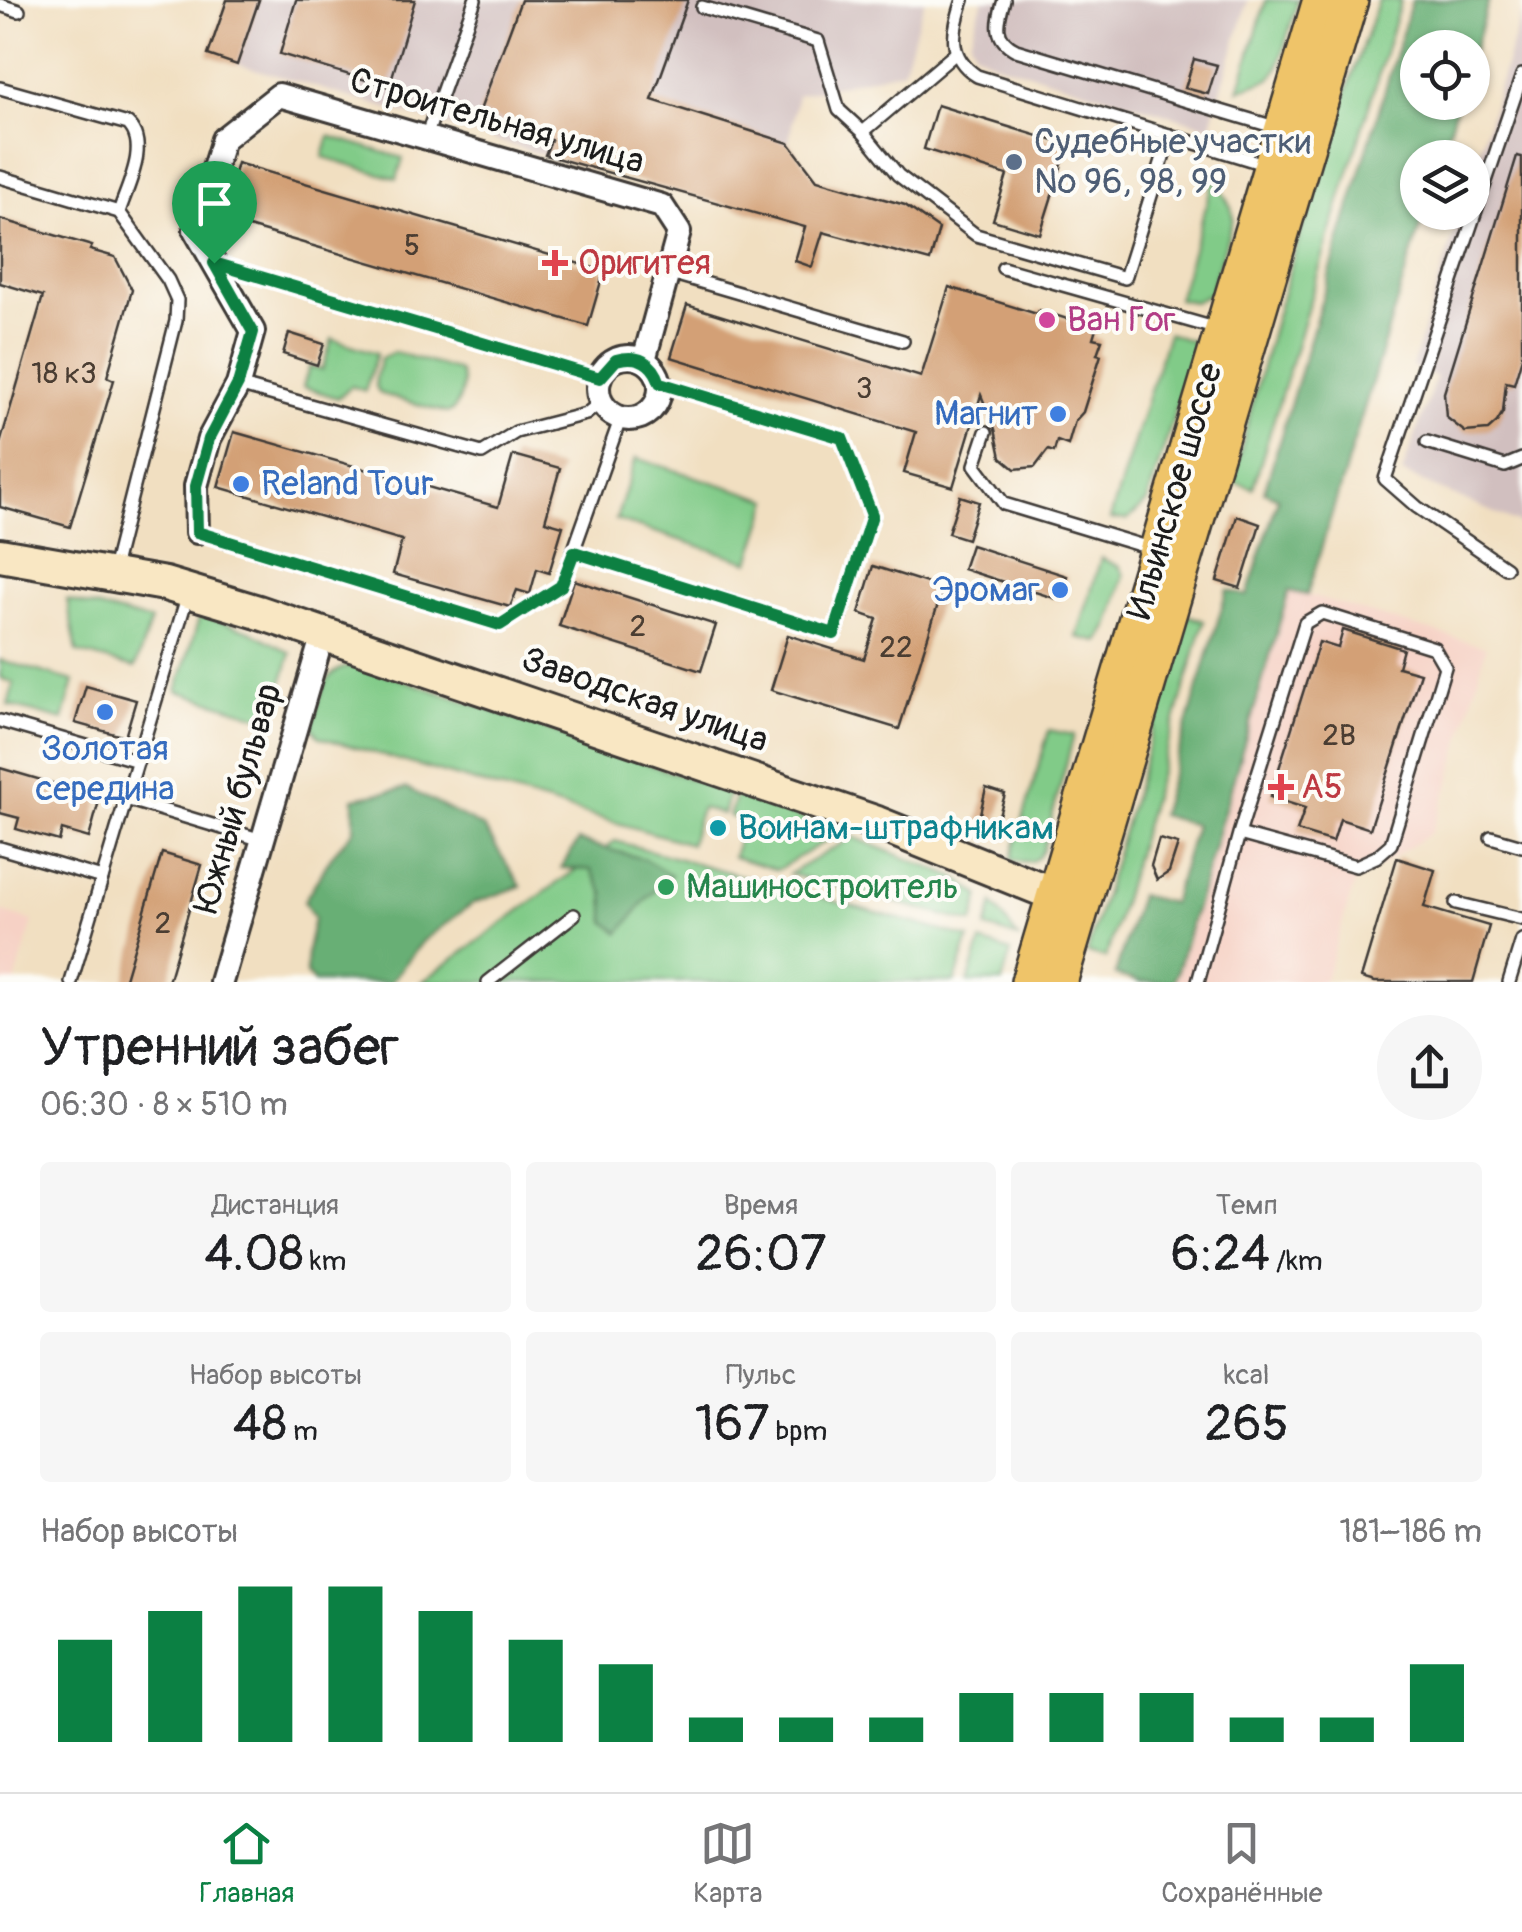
<!DOCTYPE html>
<html lang="ru">
<head>
<meta charset="utf-8">
<style>
	:root { --surface:#fff; --page:#f6f6f6; --text:#202124; --muted:#757577; --line:#e0e0e0; --accent:#0b8043 }
	body { margin:0; font-family:Pangolin,sans-serif; background:var(--page); color:var(--text); height:100vh; display:flex; flex-direction:column; font-size:38px; white-space:nowrap }
	* { box-sizing:border-box; margin:0 }
	p { font-size:32px; color:var(--muted) }
	.icon { flex:none; width:55px; height:55px; fill:none; stroke:currentColor; stroke-width:2; stroke-linecap:round; stroke-linejoin:round }
	.map { position:relative; height:982px; overflow:hidden }
	.drawer { display:flex; flex-direction:column; background:var(--surface); flex:1 }
	.drawer>* { flex:none }
	.buttons { position:absolute; left:1400px; top:30px; display:grid; gap:20px }
	.buttons a { display:grid; place-items:center; width:90px; height:90px; border-radius:50%; background:var(--surface); box-shadow:0 2px 8px #0004; font-size:50px }
	.pin { position:absolute; display:grid; place-items:center; width:85px; height:85px; color:#fff; margin:-102px -42px; border-radius:50% 50% 50% 0; rotate:-45deg; box-shadow:0 0 10px #0007 }
	.pin .icon { rotate:45deg }
	.round { display:grid; place-items:center; flex:none; width:105px; height:105px; border-radius:52px; background:var(--page) }
	.head { display:flex; align-items:center; justify-content:space-between; height:170px; padding:0 40px }
	h1 { font-size:55px; font-weight:600; line-height:75px }
	.figures { display:grid; grid-template-columns:repeat(3,1fr); gap:15px; height:170px; padding:10px 40px }
	.figures div { display:grid; align-content:center; border-radius:10px; background:var(--page); text-align:center }
	.figures b { font-size:50px; font-weight:600 }
	.figures small { font-size:28px; font-weight:400 }
	.figures p { font-size:28px }
	.chart { height:280px; padding:20px 40px }
	.chart p { display:flex; justify-content:space-between }
	.chart svg { width:100%; height:180px; margin-top:10px; stroke:var(--accent); stroke-width:6 }
	.tabs { display:flex; justify-content:space-around; align-items:center; height:140px; border-top:2px solid var(--line); background:var(--surface); font-size:28px; color:var(--muted) }
	.tabs a { display:grid; justify-items:center; gap:5px }
	.tabs .on { color:var(--accent) }
	.map>svg:first-child { display:block }
</style>
</head>
<body>
<div class="map">
<svg width="1522" height="982" viewBox="0 0 1522 982">
	<rect width="100%" height="100%" fill="#fdfcf7"/>
	<filter id="ink" filterUnits="userSpaceOnUse"><feTurbulence type="fractalNoise" baseFrequency=".01" numOctaves="2"/><feDisplacementMap in="SourceGraphic" scale="20" xChannelSelector="R" yChannelSelector="G"/><feConvolveMatrix kernelMatrix="1 2 1 2 8 2 1 2 1" color-interpolation-filters="sRGB"/></filter>
	<filter id="wash" filterUnits="userSpaceOnUse"><feTurbulence type="fractalNoise" baseFrequency=".0048" numOctaves="4" result="noise"/><feDisplacementMap in="SourceGraphic" scale="40" xChannelSelector="R" yChannelSelector="G"/><feGaussianBlur stdDeviation="2.25" result="paint"/><feColorMatrix in="noise" values="0 0 0 0 0 0 0 0 0 0 0 0 0 0 0 0 0 1.4 0 .05"/><feComposite in="paint" operator="in"/></filter>
	<g filter="url(#wash)">
		<rect width="100%" height="100%" fill="#f1dfc1"/>
		<g fill="#f6d1c5">
			<path d="M1289 590 1486 647 1450 782 1431 833 1355 882 1324 982H1174Z"/>
			<path d="M0 911 33 921 15 982H0Z"/>
		</g>
		<g fill="#d1bfbf">
			<path d="M227 0H925L903 70 797 95 789 142 817 180 905 205 939 229 930 261 545 155 208 55Z"/>
			<path d="M983 0H1248L1210 127 992 62 975 52 970 40Z"/>
			<path d="M1522 11V525L1402 473 1436 377 1412 367 1460 213 1472 212 1473 172Z"/>
		</g>
		<g fill="#81cb88" stroke="#4e7452" stroke-width="2.5">
			<path d="M1266 0H1298L1278 68 1270 79 1239 90Z"/>
			<path d="M1379 0H1401L1253 488 1233 482C1271 320 1322 156 1379 0Z"/>
			<path d="M329 136 403 158 397 179 323 157Z"/>
			<path d="M1214 178 1231 207 1233 219 1210 294 1194 302 1178 299Z"/>
			<path d="M1168 333 1197 343 1147 502 1128 520 1110 519Z"/>
			<path d="M332 339 377 353 365 391 351 386 338 398 303 387 309 367 322 370Z"/>
			<path d="M394 352 457 370C467 380 461 400 453 410L447 413 381 394C370 384 378 371 381 358Z"/>
			<path d="M636 458 770 500 750 562 616 520Z"/>
			<path d="M1101 558 1120 567 1124 575 1110 624 1099 642 1077 637Z"/>
			<path d="M67 600 151 621 135 668 77 652Z"/>
			<path d="M200 615 250 631 291 653 271 720 177 691Z"/>
			<path d="M1187 615 1204 621 1106 958 1087 953Z"/>
			<path d="M0 660 74 681 63 720 8 705 14 683 0 678Z"/>
			<path d="M360 665 729 792 723 814 701 808 690 844 319 737 312 727C322 695 321 666 360 665Z"/>
			<path d="M1049 730 1074 735 1043 850C1036 865 1024 862 1011 860Z"/>
			<path d="M736 794 841 832 777 870 733 857 744 821 729 816Z"/>
			<path d="M853 837 954 877 980 895 973 923 789 874Z"/>
			<path d="M615 841 969 938 955 982H422Z"/>
			<path d="M993 904 1018 938 986 928Z"/>
			<path d="M981 942 1011 952 1002 982H968Z"/>
		</g>
		<g fill="#68af74" stroke="#426648" stroke-width="2.5">
			<path d="M1412 0H1489L1473 53 1472 48H1418V102L1457 103 1441 157 1418 158V212L1424 213 1307 595 1289 591 1174 982H1141L1115 975 1139 895 1172 903 1195 825 1160 815 1227 590 1247 596 1278 498 1264 492Z"/>
			<path d="M407 788 484 828 521 886 473 903 423 941 391 982H314L306 974 307 950 314 918 304 901 333 854 354 830V798Z"/>
			<path d="M578 841 644 859 671 875 646 899 620 933 606 922 604 893 591 870 561 868Z"/>
		</g>
		<g id="blocks">
			<g fill="#d3a076">
				<path d="M227 0H259L237 65 208 55Z"/>
				<path d="M296 0H415L389 87 280 54Z"/>
				<path d="M521 0H688L652 100 789 143 817 180 905 205 939 229 930 261 823 232 812 267 795 261 805 227 545 155 551 140 479 113Z"/>
				<path d="M1194 59 1217 65 1208 94 1185 88Z"/>
				<path d="M937 105 1068 145 1040 234 993 220 1007 175 924 149Z"/>
				<path d="M1517 156 1522 157V357L1514 384 1506 382 1503 412 1497 422 1488 430 1465 432 1446 417 1444 393Z"/>
				<path d="M237 163 604 271 588 326 221 219Z"/>
				<path d="M0 219 92 246 90 250 115 257 132 290 107 377 114 380 70 527 0 507V444L43 296 0 283Z"/>
				<path d="M949 287 1037 314 1039 310 1096 328 1093 338 1102 340 1097 354 1101 355 1083 412 1075 421 1068 445 1057 441 1054 452 1048 450 1035 467 1015 469 1001 457 995 429 981 395 953 487 904 473 916 432 671 357 687 305 921 377Z"/>
				<path d="M289 333 324 344 317 365 283 354Z"/>
				<path d="M234 432 498 507 513 455 560 468 545 521 563 526 549 573 537 569 530 594 517 590 510 607 393 574 402 540 218 487Z"/>
				<path d="M960 496 979 502 967 539 948 533Z"/>
				<path d="M1237 516 1260 524 1240 588 1217 581Z"/>
				<path d="M971 545 1067 576 1060 600 963 569Z"/>
				<path d="M873 566 943 588 899 729 771 690 788 635 864 659 877 619 859 613Z"/>
				<path d="M574 580 716 625 701 671 559 626Z"/>
				<path d="M1343 630 1403 649 1398 667 1420 673 1370 829 1340 819 1333 842 1297 831 1305 808 1270 797 1319 642 1338 648Z"/>
				<path d="M86 686 136 700 125 737 75 723Z"/>
				<path d="M0 768 100 797 89 838 62 830 59 841 16 829 19 818 0 813Z"/>
				<path d="M986 788 1005 794 997 822 988 829 978 822Z"/>
				<path d="M1159 839 1178 844 1169 872 1157 880 1151 866Z"/>
				<path d="M162 853 202 865 168 982H124Z"/>
				<path d="M1397 858 1435 870 1424 907 1489 926 1473 982H1375L1361 978Z"/>
			</g>
		</g>
	</g>
	<g filter="url(#ink)">
		<use href="#blocks" fill-opacity="0" stroke="#3c3935" stroke-width="2.5"/>
		<g fill="none" stroke-linecap="round" stroke-linejoin="round">
			<g stroke="#3c3935" stroke-width="16">
				<g id="lane">
					<path d="M963 0C953 30 946 56 977 76L1267 165"/>
					<path d="M1004 0C998 21 992 38 1016 50L1278 128"/>
					<path d="M0 5 19 11"/>
					<path d="M702 7 818 41 839 110 863 132 956 53"/>
					<path d="M0 88 128 124C150 145 127 187 119 212"/>
					<path d="M863 132 898 175 976 235 1125 278 1170 135"/>
					<path d="M426 137 475 0"/>
					<path d="M0 177 119 212 168 280 177 300 176 321 112 573"/>
					<path d="M218 264 600 378"/>
					<path d="M1003 268 1218 329"/>
					<path d="M667 272 903 341"/>
					<path d="M238 385 482 453 516 432 586 414 601 402"/>
					<path d="M986 432 975 465 1004 504 1153 549"/>
					<path d="M1427 442 1505 466 1522 459"/>
					<path d="M197 532 500 625 561 586 621 417"/>
					<path d="M574 552 834 634 872 515 842 438 660 383"/>
					<path d="M1506 568 1417 507 1385 479 1522 75"/>
					<path d="M188 594 126 799 262 840"/>
					<path d="M0 721 138 761"/>
					<path d="M1491 837 1522 846"/>
					<path d="M0 848 102 878"/>
					<path d="M1456 903 1522 919"/>
					<path d="M71 982 126 799"/>
					<path d="M488 982 574 915"/>
					<path d="M1198 982 1239 834 1356 866 1376 857 1391 844 1445 667 1434 648 1322 613 1305 623 1239 834"/>
					<path d="M1509 982 1522 940"/>
				</g>
			</g>
			<g stroke="#3c3935" stroke-width="28">
				<g id="street">
					<circle cx="629" cy="388" r="31"/>
					<path d="M197 532 196 486 209 439 238 385 253 331 195 230 223 139 279 95 662 206 679 232 644 360"/>
					<path d="M221 982 323 634"/>
				</g>
			</g>
			<g stroke="#3c3935" stroke-width="38">
				<path id="secondary" d="M0 555 165 584 258 612 877 823 1078 904"/>
			</g>
			<g stroke="#3c3935" stroke-width="40">
				<g id="primary">
					<path d="M1029 982 1321 0"/>
					<path d="M1059 982 1350 0"/>
				</g>
			</g>
			<use href="#lane" stroke="#fff" stroke-width="11"/>
			<use href="#street" stroke="#fff" stroke-width="22"/>
			<use href="#secondary" stroke="#f9e7c3" stroke-width="32"/>
			<use href="#primary" stroke="#efc469" stroke-width="35"/>
		</g>
	</g>
	<g fill="none" stroke-linecap="round" stroke-linejoin="round" filter="url(#ink)">
		<g stroke="#fff" stroke-width="20">
			<path id="route" d="M214 263 600 378 616 360C637 354 653 361 660 383L842 438 872 515 834 634 574 552 561 586 500 625 197 532 196 486 209 439 238 384 253 332Z"/>
		</g>
		<use href="#route" stroke="#0b8043" stroke-width="12"/>
	</g>
	<circle fill="#5c6f8a" stroke="#fdfcf7" stroke-width="4" cx="1014" cy="162" r="10"/>
	<g fill="#e0444e" stroke="#fdfcf7" stroke-width="4">
		<path d="M550 248h10v10h10v10h-10v10h-10v-10h-10v-10h10z"/>
		<path d="M1276 772h10v10h10v10h-10v10h-10v-10h-10v-10h10z"/>
	</g>
	<circle fill="#d1479c" stroke="#fdfcf7" stroke-width="4" cx="1047" cy="320" r="10"/>
	<g fill="#3f7fe0" stroke="#fdfcf7" stroke-width="4">
		<circle cx="1058" cy="414" r="10"/>
		<circle cx="241" cy="484" r="10"/>
		<circle cx="1060" cy="590" r="10"/>
		<circle cx="105" cy="712" r="10"/>
	</g>
	<circle fill="#0f9aa8" stroke="#fdfcf7" stroke-width="4" cx="718" cy="828" r="10"/>
	<circle fill="#2e9e5b" stroke="#fdfcf7" stroke-width="4" cx="666" cy="887" r="10"/>
	<g text-anchor="middle" dominant-baseline="central" stroke-width="8" stroke-linejoin="round" paint-order="stroke">
		<g font-size="30" fill="#4a3d32">
			<text x="412" y="245">5</text>
			<text x="64" y="373">18 к3</text>
			<text x="864" y="388">3</text>
			<text x="638" y="626">2</text>
			<text x="896" y="647">22</text>
			<text x="1339" y="735">2В</text>
			<text x="163" y="923">2</text>
		</g>
		<g font-size="35" fill="#1c1c1c" stroke="#fdfcf7">
			<text transform="translate(497 121) rotate(16)">Строительная улица</text>
			<text transform="translate(1175 491) rotate(-74)">Ильинское шоссе</text>
			<text transform="translate(645 700) rotate(19)">Заводская улица</text>
			<text transform="translate(238 798) rotate(-74)">Южный бульвар</text>
		</g>
		<g font-size="35" fill="#4e5e75" stroke="#fdfcf7" text-anchor="start">
			<text x="1034" y="142">Судебные участки<tspan x="1034" dy="40">№ 96, 98, 99</tspan></text>
		</g>
		<g font-size="35" fill="#be3a42" stroke="#fdfcf7" text-anchor="start">
			<text x="578" y="263">Оригитея</text>
			<text x="1301" y="787">А5</text>
		</g>
		<g font-size="35" fill="#b23c85" stroke="#fdfcf7" text-anchor="start">
			<text x="1067" y="320">Ван Гог</text>
		</g>
		<g font-size="35" fill="#366cbe" stroke="#fdfcf7" text-anchor="end">
			<text x="1038" y="414">Магнит</text>
			<text x="261" y="484" text-anchor="start">Reland Tour</text>
			<text x="1040" y="590">Эромаг</text>
			<text x="105" y="749" text-anchor="middle">Золотая<tspan x="105" dy="40">середина</tspan></text>
		</g>
		<g font-size="35" fill="#0d838f" stroke="#fdfcf7" text-anchor="start">
			<text x="738" y="828">Воинам-штрафникам</text>
		</g>
		<g font-size="35" fill="#27864d" stroke="#fdfcf7" text-anchor="start">
			<text x="686" y="887">Машиностроитель</text>
		</g>
	</g>
</svg>
<div class="buttons">
<a><svg class="icon" aria-label="locate" viewBox="0 0 24 24"><circle cx="12" cy="12" r="6"/><path d="M12 2v4M12 18v4M2 12h4M18 12h4"/></svg></a>
<a><svg class="icon" aria-label="layers" viewBox="0 0 24 24"><path d="M12 4l9 5-9 5-9-5zM3 14l9 5 9-5"/></svg></a>
</div>
<div class="pin" style="left:214px;top:263px;background:#1e9e55"><svg class="icon" aria-label="arrive" viewBox="0 0 24 24"><path d="M6 21V4h12l-3 4 3 4H6"/></svg></div>
</div>
<section class="drawer">
<div class="head"><div><h1>Утренний забег</h1><p>06:30 · 8 × 510 m</p></div><a class="round"><svg class="icon" aria-label="share" viewBox="0 0 24 24"><path d="M12 15V3M7 8l5-5 5 5M5 13v7h14v-7"/></svg></a></div>
<div class="figures">
<div><p>Дистанция</p><b>4.08<small> km</small></b></div>
<div><p>Время</p><b>26:07</b></div>
<div><p>Темп</p><b>6:24<small> /km</small></b></div>
</div>
<div class="figures">
<div><p>Набор высоты</p><b>48<small> m</small></b></div>
<div><p>Пульс</p><b>167<small> bpm</small></b></div>
<div><p>kcal</p><b>265</b></div>
</div>
<div class="chart"><p><span>Набор высоты</span>181–186 m</p>
<svg viewBox="0 0 160 44" preserveAspectRatio="none"><path d="M5 44V19M15 44V12M25 44V6M35 44V6M45 44V12M55 44V19M65 44V25M75 44V38M85 44V38M95 44V38M105 44V32M115 44V32M125 44V32M135 44V38M145 44V38M155 44V25"/></svg>
</div>
</section>
<nav class="tabs">
<a class="on"><svg class="icon" aria-label="home" viewBox="0 0 24 24"><path d="M3 11l9-7 9 7M6 9v11h12V9"/></svg>Главная</a>
<a><svg class="icon" aria-label="map" viewBox="0 0 24 24"><path d="M3 6l6-2 6 2 6-2v14l-6 2-6-2-6 2zM9 4v14M15 6v14"/></svg>Карта</a>
<a><svg class="icon" aria-label="saved" viewBox="0 0 24 24"><path d="M7 4h10v16l-5-4-5 4z"/></svg>Сохранённые</a>
</nav>
</body>
</html>
